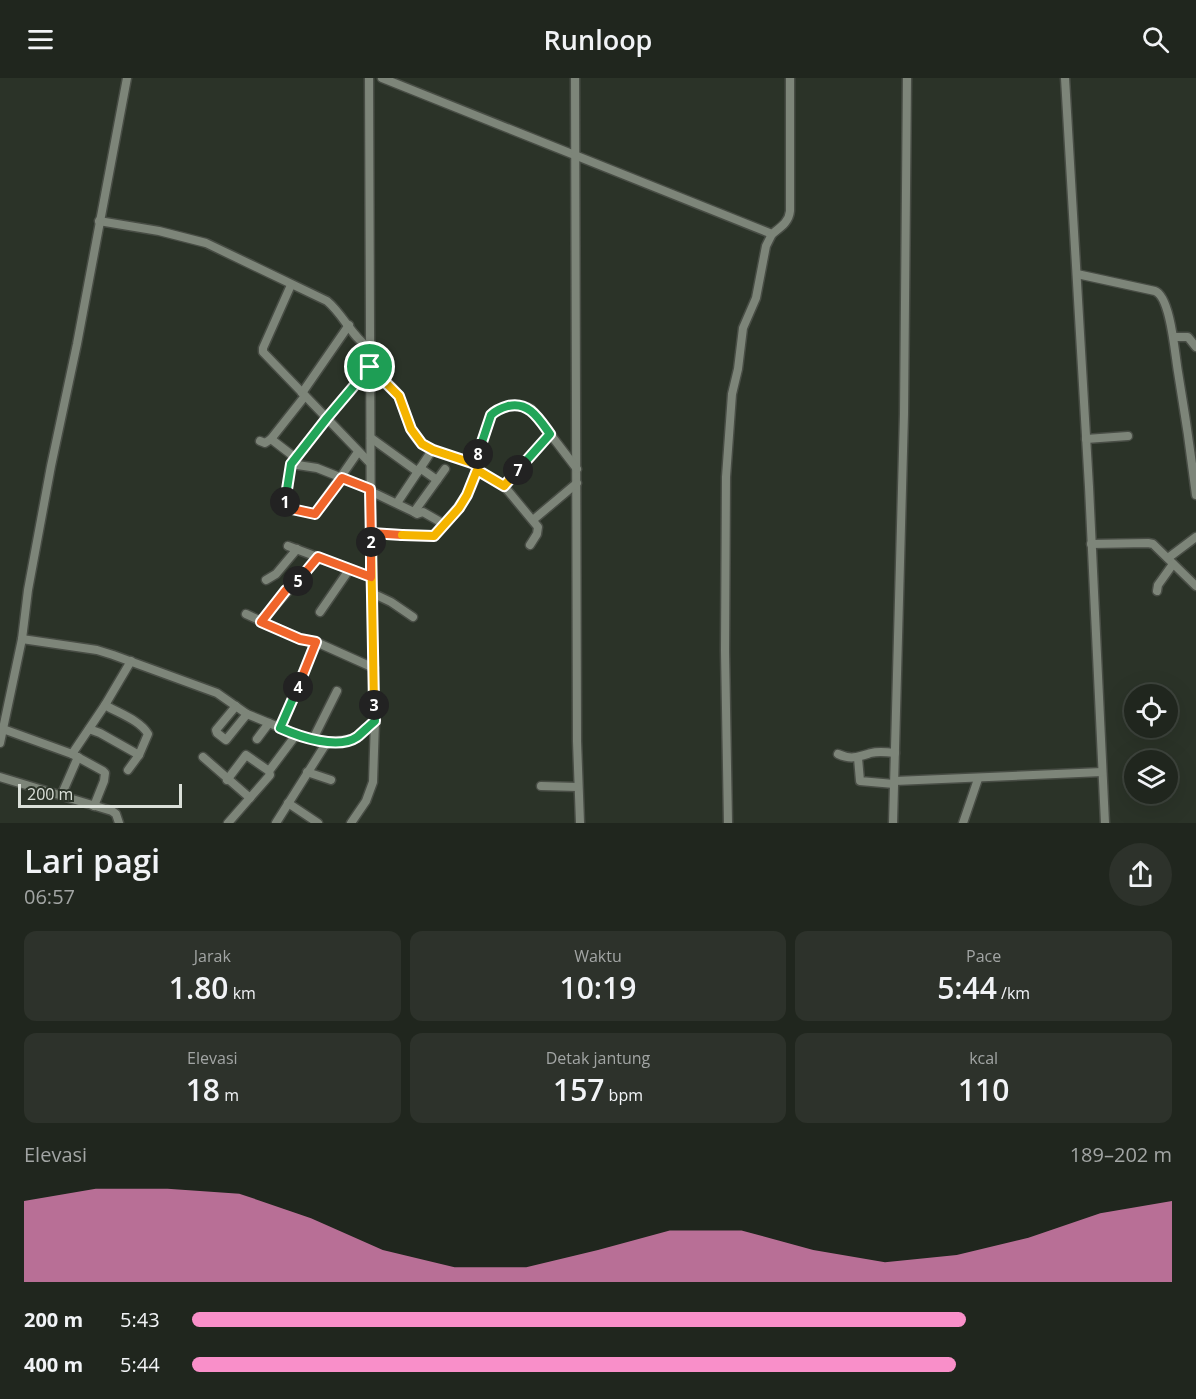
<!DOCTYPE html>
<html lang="id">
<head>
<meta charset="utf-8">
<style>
	:root { --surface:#20261e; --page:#2d322b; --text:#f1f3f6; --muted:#a2a5a4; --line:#3d433c; --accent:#f98fc9 }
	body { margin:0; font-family:"Open Sans",sans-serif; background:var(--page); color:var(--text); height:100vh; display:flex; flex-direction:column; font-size:22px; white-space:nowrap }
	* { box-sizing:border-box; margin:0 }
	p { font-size:20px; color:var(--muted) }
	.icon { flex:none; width:33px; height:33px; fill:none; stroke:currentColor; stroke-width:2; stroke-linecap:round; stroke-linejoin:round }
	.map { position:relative; height:745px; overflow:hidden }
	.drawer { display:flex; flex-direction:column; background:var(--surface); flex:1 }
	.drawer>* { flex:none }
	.buttons { position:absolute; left:1124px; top:606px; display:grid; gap:12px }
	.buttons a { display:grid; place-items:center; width:54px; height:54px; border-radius:50%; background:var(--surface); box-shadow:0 6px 24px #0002,0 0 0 2px var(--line); font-size:30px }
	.scale { position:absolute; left:18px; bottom:15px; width:164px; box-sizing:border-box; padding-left:6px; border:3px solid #dbe0d9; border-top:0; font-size:16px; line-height:21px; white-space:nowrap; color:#dbe0d9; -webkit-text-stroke:4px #2b3328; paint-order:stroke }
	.pin { position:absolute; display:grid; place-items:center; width:51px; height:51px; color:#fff; margin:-26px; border:3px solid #fff; border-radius:50%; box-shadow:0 2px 6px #0007 }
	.km { position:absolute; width:30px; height:30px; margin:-15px; border-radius:50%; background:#222; color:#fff; font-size:16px; line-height:30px; text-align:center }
	.round { display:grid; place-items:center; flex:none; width:63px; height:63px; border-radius:32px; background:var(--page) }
	.headline { display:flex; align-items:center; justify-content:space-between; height:102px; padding:0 24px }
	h1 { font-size:33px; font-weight:600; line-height:45px }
	.figures { display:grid; grid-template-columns:repeat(3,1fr); gap:9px; height:102px; padding:6px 24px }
	.figures div { display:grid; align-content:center; border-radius:12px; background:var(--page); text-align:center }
	.figures b { font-size:30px; font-weight:600 }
	.figures small { font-size:16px; font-weight:400 }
	.figures p { font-size:16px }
	.chart { height:168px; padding:12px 24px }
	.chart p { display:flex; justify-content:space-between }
	.chart svg { width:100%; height:108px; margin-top:6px; fill:var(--accent); opacity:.7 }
	ul { padding:0 24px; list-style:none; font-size:20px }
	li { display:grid; grid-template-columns:96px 72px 1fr; align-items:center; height:45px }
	li i { height:15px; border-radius:8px; background:var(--accent) }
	header { display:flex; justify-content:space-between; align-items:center; height:78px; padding:0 24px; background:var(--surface); font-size:27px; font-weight:600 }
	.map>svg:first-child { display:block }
</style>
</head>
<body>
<header><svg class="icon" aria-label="menu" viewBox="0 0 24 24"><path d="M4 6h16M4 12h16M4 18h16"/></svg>Runloop<svg class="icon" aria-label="search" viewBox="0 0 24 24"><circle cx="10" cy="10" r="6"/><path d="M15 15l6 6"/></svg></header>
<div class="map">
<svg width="1196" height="745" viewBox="0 0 1196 745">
	<rect width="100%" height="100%" fill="#2b3328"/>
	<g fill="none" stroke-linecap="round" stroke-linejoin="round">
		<g stroke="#484d45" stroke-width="11">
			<g id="minor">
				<path d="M382 0 772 156C781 149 789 144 790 133V0"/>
				<path d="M575 0 577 663 580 745"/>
				<path d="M1065 0 1089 409 1105 745"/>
				<path d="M99 143 159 153 206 165 327 223C343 236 352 259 369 270"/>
				<path d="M1077 196 1155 213C1171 219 1175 278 1178 294 1185 335 1191 376 1196 417"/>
				<path d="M291 207 263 270V274L370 385"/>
				<path d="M1175 259H1188L1196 269"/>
				<path d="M371 292C381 299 395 309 400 321 406 335 408 352 419 363 433 376 458 380 475 386L491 337 495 333 512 327 523 328 531 331 577 391"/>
				<path d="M302 315 349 247"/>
				<path d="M371 360 418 394"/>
				<path d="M271 361 297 381"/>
				<path d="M1086 361 1128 358"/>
				<path d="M260 363 265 365 271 361 305 318"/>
				<path d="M358 374 315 436 285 429 291 386 327 340 370 289"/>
				<path d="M291 386 317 390 370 411"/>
				<path d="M420 390 437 402"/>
				<path d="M477 392 504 408 538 449 537 456 530 467"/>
				<path d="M504 408 551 356"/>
				<path d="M370 413 414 434 417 436 423 434 444 446"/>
				<path d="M397 425 433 371"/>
				<path d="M414 434 445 391"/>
				<path d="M533 442 577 405"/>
				<path d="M371 455 433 458C447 442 482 408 475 386"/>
				<path d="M1091 466 1148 465 1153 466 1196 508"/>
				<path d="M288 468 371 499"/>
				<path d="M1168 480 1196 459"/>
				<path d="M266 502 276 496 297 471"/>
				<path d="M1157 513 1158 507 1173 486"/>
				<path d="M372 515 391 524 413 539"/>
				<path d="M320 534 349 492"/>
				<path d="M246 536 300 561 316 564 374 590"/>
				<path d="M261 544C279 521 300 502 318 479"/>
				<path d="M22 561 97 572 113 577 217 615 247 636 303 659 327 664 347 662 356 660 375 643"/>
				<path d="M105 627C118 635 140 642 148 656L139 677 128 692"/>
				<path d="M236 628 216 652 217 655 226 662 247 636"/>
				<path d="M280 650 316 564"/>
				<path d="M3 651 72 676 103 693 105 695 104 703 94 728"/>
				<path d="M89 651 100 655 139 677"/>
				<path d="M257 661 269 645"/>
				<path d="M313 661 337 613"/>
				<path d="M0 665 22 561 28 512 51 388 77 266 127 0"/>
				<path d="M72 676 105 627 131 583"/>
				<path d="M838 676C851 682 858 679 871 675 878 673 887 674 895 675"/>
				<path d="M203 679 250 720"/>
				<path d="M858 680 860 703 894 706"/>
				<path d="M307 694 331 702"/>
				<path d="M0 699 112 733 116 736 119 745"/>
				<path d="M227 702 246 677 269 693"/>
				<path d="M895 703 1102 694"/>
				<path d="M541 708 578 709"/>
				<path d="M61 718 78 679"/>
				<path d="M288 725 318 745"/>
				<path d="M228 745 270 697 269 693 296 657"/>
				<path d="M276 745 327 664"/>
				<path d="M351 745 366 723 373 704 375 643 371 499 369 0"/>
				<path d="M728 745 725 573 726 399 732 316 738 291 743 250 756 220 766 168 772 156"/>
				<path d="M893 745 904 336 907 0"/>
				<path d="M963 745 978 701"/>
			</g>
		</g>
		<use href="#minor" stroke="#7d8579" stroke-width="8"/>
	</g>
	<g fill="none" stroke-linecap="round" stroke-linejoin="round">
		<g stroke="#fff" stroke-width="12">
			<path id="split-1" d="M285 424 291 386 327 340 370 289"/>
		</g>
		<g stroke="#fff" stroke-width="12">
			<path id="split-2" d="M285 424 287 430 315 436 342 400 370 411 371 464"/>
		</g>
		<g stroke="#fff" stroke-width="12">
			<path id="split-3" d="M371 464 374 627"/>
		</g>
		<g stroke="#fff" stroke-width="12">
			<path id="split-4" d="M298 609 280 650C300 659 338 672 357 659 363 654 369 648 375 643L374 627"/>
		</g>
		<g stroke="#fff" stroke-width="12">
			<path id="split-5" d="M298 609 316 564 300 561 261 544 286 512 298 503"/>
		</g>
		<g stroke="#fff" stroke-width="12">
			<path id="split-6" d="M298 503 318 479 371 499V455L402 457"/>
		</g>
		<g stroke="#fff" stroke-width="12">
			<path id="split-7" d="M402 457 434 458 459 430 467 417 477 392 504 408 518 392"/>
		</g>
		<g stroke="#fff" stroke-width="12">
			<path id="split-8" d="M478 376 491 337C496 332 501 330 508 328 529 323 539 341 550 356L518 392"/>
		</g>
		<g stroke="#fff" stroke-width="12">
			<path id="split-9" d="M370 289 399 318 411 351 422 366 433 372 475 386 478 376"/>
		</g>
		<use href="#split-1" stroke="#22a559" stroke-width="8"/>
		<use href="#split-2" stroke="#f0652b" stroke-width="8"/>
		<use href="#split-3" stroke="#f5b400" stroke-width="8"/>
		<use href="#split-4" stroke="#22a559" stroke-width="8"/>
		<use href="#split-5" stroke="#f0652b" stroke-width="8"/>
		<use href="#split-6" stroke="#f0652b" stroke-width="8"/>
		<use href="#split-7" stroke="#f5b400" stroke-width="8"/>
		<use href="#split-8" stroke="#22a559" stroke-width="8"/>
		<use href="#split-9" stroke="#f5b400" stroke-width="8"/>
	</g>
</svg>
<div class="buttons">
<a><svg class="icon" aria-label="locate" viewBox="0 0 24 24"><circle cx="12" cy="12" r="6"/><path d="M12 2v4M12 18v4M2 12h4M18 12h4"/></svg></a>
<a><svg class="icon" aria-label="layers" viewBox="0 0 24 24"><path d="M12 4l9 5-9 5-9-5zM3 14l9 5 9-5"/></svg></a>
</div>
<div class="scale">200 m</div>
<div class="pin" style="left:370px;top:289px;background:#1e9e55"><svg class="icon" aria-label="arrive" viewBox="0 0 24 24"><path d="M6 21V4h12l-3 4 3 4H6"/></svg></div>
<b class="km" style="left:285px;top:424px">1</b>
<b class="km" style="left:371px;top:464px">2</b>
<b class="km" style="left:374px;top:627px">3</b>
<b class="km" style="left:298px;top:609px">4</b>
<b class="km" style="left:298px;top:503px">5</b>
<b class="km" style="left:518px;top:392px">7</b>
<b class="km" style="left:478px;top:376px">8</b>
</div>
<section class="drawer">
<div class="headline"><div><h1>Lari pagi</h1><p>06:57</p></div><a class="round"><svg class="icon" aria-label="share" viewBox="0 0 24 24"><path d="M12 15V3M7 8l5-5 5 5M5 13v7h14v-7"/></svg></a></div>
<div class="figures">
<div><p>Jarak</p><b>1.80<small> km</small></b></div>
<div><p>Waktu</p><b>10:19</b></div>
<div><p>Pace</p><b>5:44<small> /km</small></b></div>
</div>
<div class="figures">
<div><p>Elevasi</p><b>18<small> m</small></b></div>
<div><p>Detak jantung</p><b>157<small> bpm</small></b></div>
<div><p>kcal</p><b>110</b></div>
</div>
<div class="chart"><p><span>Elevasi</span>189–202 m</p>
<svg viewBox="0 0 160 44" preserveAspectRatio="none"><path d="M0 44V11L10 6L20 6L30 8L40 18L50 31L60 38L70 38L80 31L90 23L100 23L110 31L120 36L130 33L140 26L150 16L160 11V44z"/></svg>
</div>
<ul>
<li><b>200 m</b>5:43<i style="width:79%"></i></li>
<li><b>400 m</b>5:44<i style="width:78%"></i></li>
</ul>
</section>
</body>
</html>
